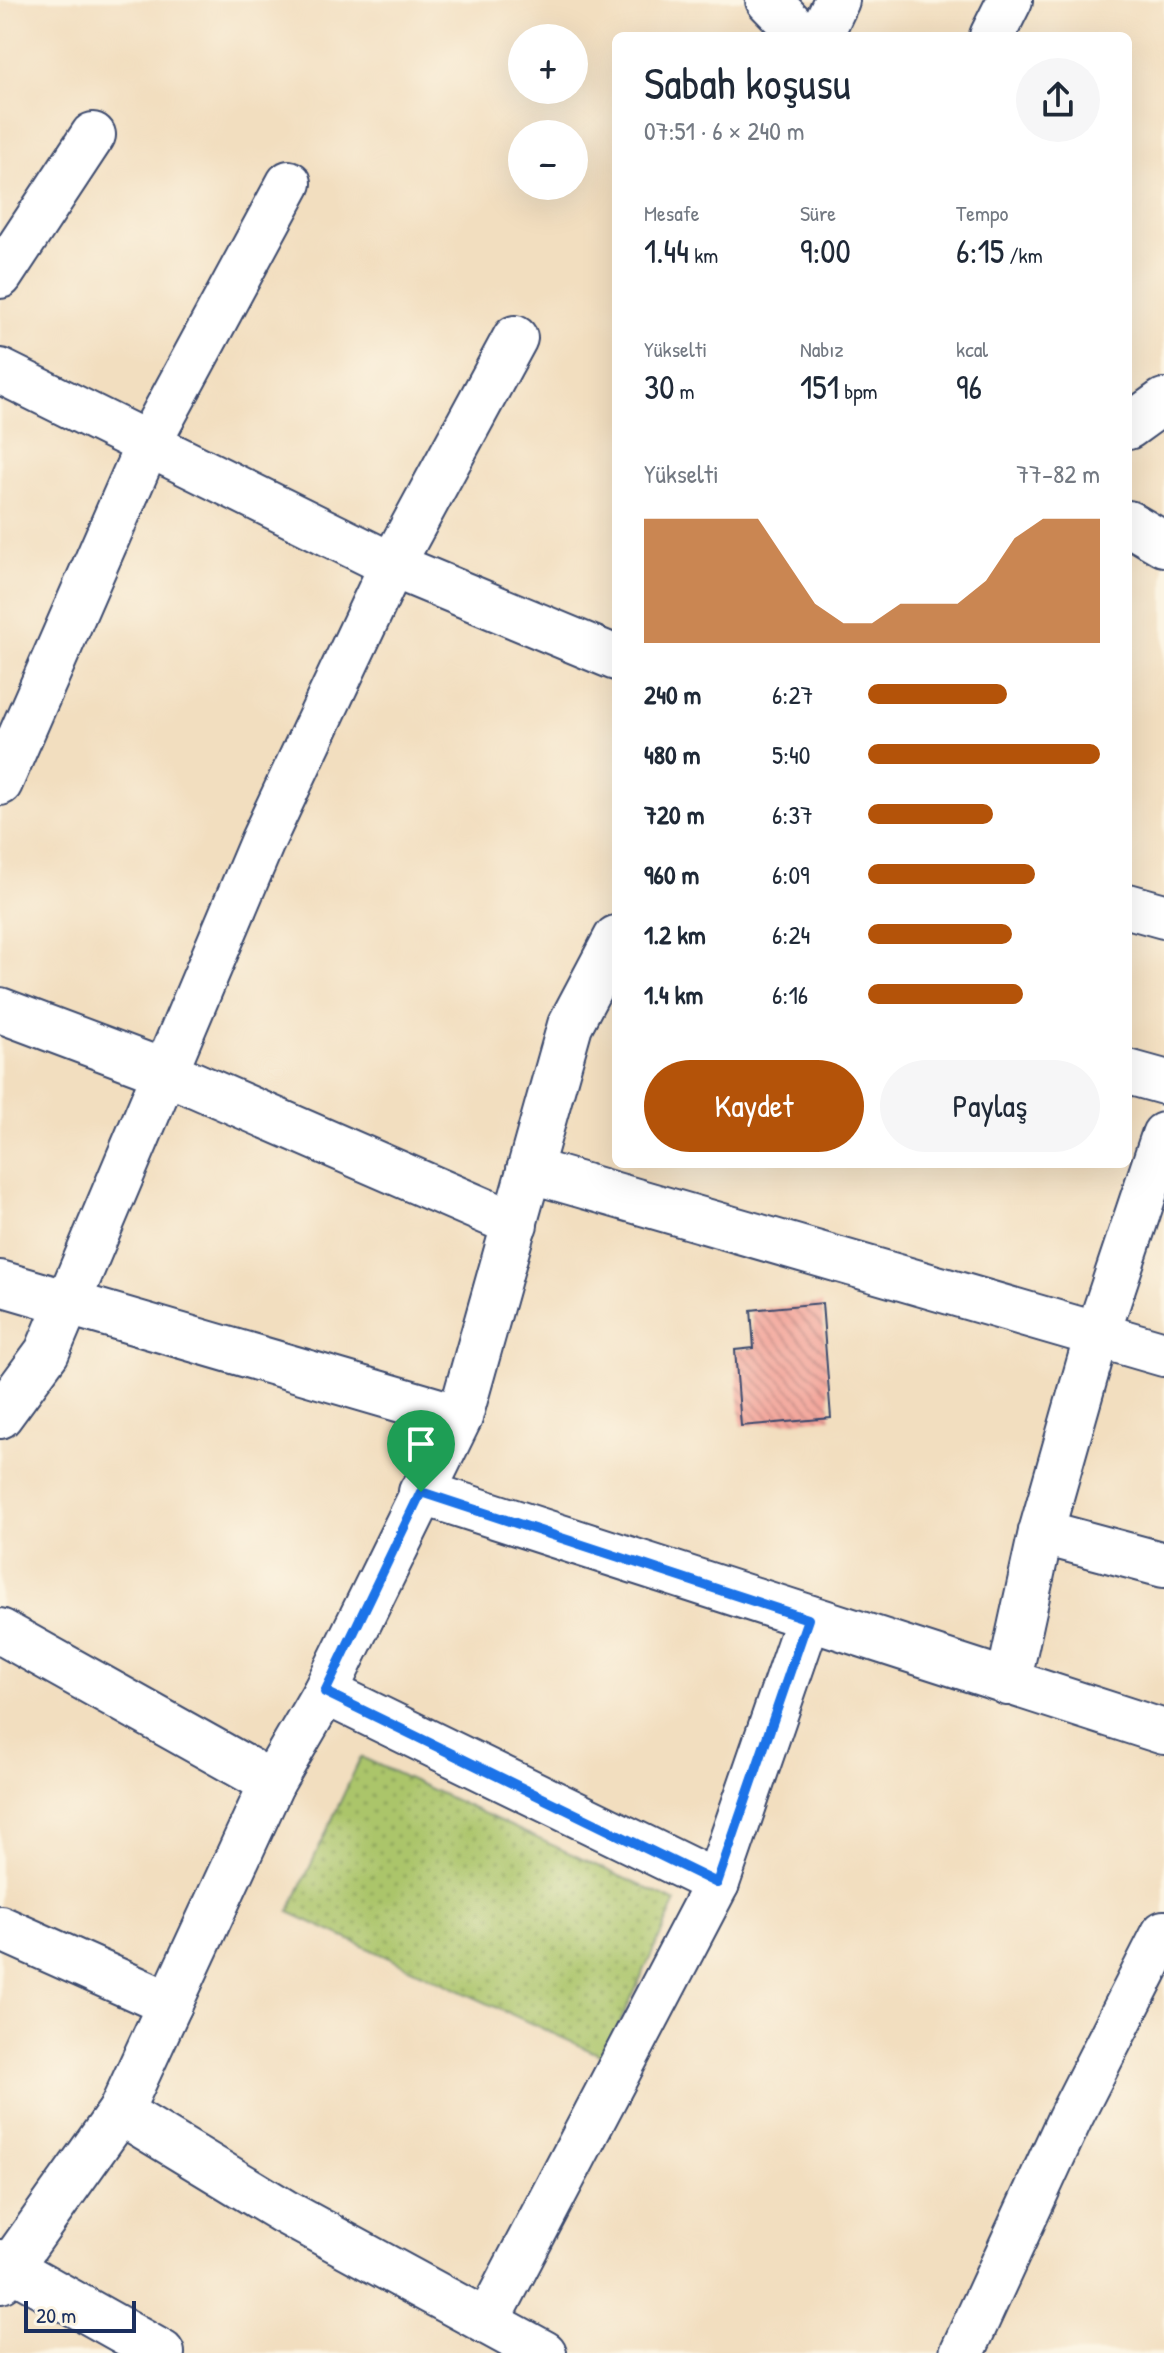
<!DOCTYPE html>
<html lang="tr">
<head>
<meta charset="utf-8">
<style>
	:root { --surface:#fff; --page:#f6f6f7; --text:#1f2937; --muted:#747a83; --accent:#b45309 }
	body { margin:0; font-family:"Patrick Hand",sans-serif; background:var(--page); color:var(--text); height:100vh; display:flex; flex-direction:column; font-size:30px; white-space:nowrap }
	* { box-sizing:border-box; margin:0 }
	p { font-size:26px; color:var(--muted) }
	.icon { flex:none; width:44px; height:44px; fill:none; stroke:currentColor; stroke-width:2; stroke-linecap:round; stroke-linejoin:round }
	.map { position:relative; flex:1; overflow:hidden }
	.drawer { position:absolute; left:612px; top:32px; width:520px; height:1136px; display:flex; flex-direction:column; background:var(--surface); border-radius:12px; box-shadow:0 8px 32px #0002 }
	.drawer>* { flex:none }
	.tools { position:absolute; left:508px; top:24px; display:grid; gap:16px }
	.tools a { display:grid; place-items:center; width:80px; height:80px; border-radius:50%; background:var(--surface); box-shadow:0 8px 32px #0002; font-size:40px }
	.scale { position:absolute; left:24px; bottom:20px; width:112px; box-sizing:border-box; padding-left:8px; border:4px solid #1b2f5e; border-top:0; font-size:22px; line-height:28px; white-space:nowrap; color:#1b2f5e; -webkit-text-stroke:6px #fcf5e5; paint-order:stroke }
	.pin { position:absolute; display:grid; place-items:center; width:68px; height:68px; color:#fff; margin:-82px -34px; border-radius:50% 50% 50% 0; rotate:-45deg; box-shadow:0 0 8px #0007 }
	.pin .icon { rotate:45deg }
	.round { display:grid; place-items:center; flex:none; width:84px; height:84px; border-radius:42px; background:var(--page) }
	.overview { display:flex; align-items:center; justify-content:space-between; height:136px; padding:0 32px }
	h1 { font-size:44px; font-weight:600; line-height:60px }
	.metrics { display:grid; grid-template-columns:repeat(3,1fr); gap:12px; height:136px; padding:8px 32px }
	.metrics div { display:grid; align-content:center }
	.metrics b { font-size:34px; font-weight:600 }
	.metrics small { font-size:22px; font-weight:400 }
	.metrics p { font-size:22px }
	.chart { height:224px; padding:16px 32px }
	.chart p { display:flex; justify-content:space-between }
	.chart svg { width:100%; height:144px; margin-top:8px; fill:var(--accent); opacity:.7 }
	.button { display:flex; gap:16px; margin-top:auto; padding:16px 32px }
	.button a { flex:1; height:92px; border-radius:48px; background:var(--accent); color:#fff; font-size:32px; font-weight:600; line-height:92px; text-align:center }
	.button a+a { background:var(--page); color:var(--text) }
	ul { padding:0 32px; list-style:none; font-size:26px }
	li { display:grid; grid-template-columns:128px 96px 1fr; align-items:center; height:60px }
	li i { height:20px; border-radius:10px; background:var(--accent) }
	.map>svg:first-child { display:block }
</style>
</head>
<body>
<div class="map">
<svg width="1164" height="2353" viewBox="0 0 1164 2353">
	<defs>
		<pattern id="park-dots" width="8" height="8" patternUnits="userSpaceOnUse" patternTransform="scale(2)"><rect width="8" height="8" fill="#abc56a"/><path d="M2 2h.1M6 6h.1" fill="none" stroke="#8aa05a" stroke-width="1.8" stroke-linecap="round"/></pattern>
		<pattern id="building-back-hatch" width="6" height="6" patternUnits="userSpaceOnUse" patternTransform="scale(2)"><rect width="6" height="6" fill="#f3a49a"/><path d="M-1 5l2 2M0 0l6 6M5-1l2 2" fill="none" stroke="#c48681"/></pattern>
	</defs>
	<rect width="100%" height="100%" fill="#fcf5e5"/>
	<filter id="ink" filterUnits="userSpaceOnUse"><feTurbulence type="fractalNoise" baseFrequency=".0125" numOctaves="2"/><feDisplacementMap in="SourceGraphic" scale="16" xChannelSelector="R" yChannelSelector="G"/><feConvolveMatrix kernelMatrix="1 2 1 2 8 2 1 2 1" color-interpolation-filters="sRGB"/></filter>
	<filter id="wash" filterUnits="userSpaceOnUse"><feTurbulence type="fractalNoise" baseFrequency=".006" numOctaves="4" result="noise"/><feDisplacementMap in="SourceGraphic" scale="32" xChannelSelector="R" yChannelSelector="G"/><feGaussianBlur stdDeviation="1.8" result="paint"/><feColorMatrix in="noise" values="0 0 0 0 0 0 0 0 0 0 0 0 0 0 0 0 0 1.4 0 .05"/><feComposite in="paint" operator="in"/></filter>
	<g filter="url(#wash)">
		<rect width="100%" height="100%" fill="#f2debf"/>
		<path fill="url(#park-dots)" stroke="#637a64" stroke-width="2" d="M361 1757 676 1902 604 2057 289 1912Z"/>
		<g id="blocks">
			<path fill="url(#building-back-hatch)" d="M822 1303 831 1418 741 1426 735 1350 754 1348 751 1310Z"/>
		</g>
	</g>
	<g filter="url(#ink)">
		<use href="#blocks" fill-opacity="0" stroke="#3b496d" stroke-width="2"/>
		<g fill="none" stroke-linecap="round" stroke-linejoin="round">
			<g stroke="#3b496d" stroke-width="48">
				<g id="minor">
					<path d="M768 0 803 36"/>
					<path d="M820 36 837 0"/>
					<path d="M992 36 1010 0"/>
					<path d="M0 276 93 135"/>
					<path d="M0 371 392 565 616 658"/>
					<path d="M1128 427 1164 401"/>
					<path d="M1128 523 1164 544"/>
					<path d="M0 783 148 444 289 183"/>
					<path d="M1128 906 1164 916"/>
					<path d="M0 1010 165 1072 515 1224"/>
					<path d="M1128 1072 1164 1082"/>
					<path d="M529 1170 1164 1354"/>
					<path d="M0 1283 460 1417"/>
					<path d="M0 1416 47 1352 262 842 392 565 515 338"/>
					<path d="M421 1492 1164 1732"/>
					<path d="M1041 1532 1164 1565"/>
					<path d="M0 1631 272 1783"/>
					<path d="M1008 1683 1041 1532 1097 1335 1164 1135"/>
					<path d="M325 1692 717 1883"/>
					<path d="M0 1928 170 2004"/>
					<path d="M120 2112 283 2211 544 2353"/>
					<path d="M0 2262 162 2353"/>
					<path d="M0 2281 120 2112 272 1783 325 1692 460 1417 570 1025 616 938"/>
					<path d="M487 2322 717 1883 808 1619"/>
					<path d="M962 2353 1070 2118 1164 1933"/>
				</g>
			</g>
			<use href="#minor" stroke="#fff" stroke-width="44"/>
		</g>
	</g>
	<g fill="none" stroke-linecap="round" stroke-linejoin="round" filter="url(#ink)">
		<g stroke="#fff" stroke-width="16">
			<path id="route" d="M421 1492 808 1619 717 1883 325 1692Z"/>
		</g>
		<use href="#route" stroke="#1a73e8" stroke-width="10"/>
	</g>
</svg>
<div class="tools">
<a>+</a>
<a>−</a>
</div>
<div class="scale">20 m</div>
<div class="pin" style="left:421px;top:1492px;background:#1e9e55"><svg class="icon" aria-label="arrive" viewBox="0 0 24 24"><path d="M6 21V4h12l-3 4 3 4H6"/></svg></div>
<section class="drawer">
<div class="overview"><div><h1>Sabah koşusu</h1><p>07:51 · 6 × 240 m</p></div><a class="round"><svg class="icon" aria-label="share" viewBox="0 0 24 24"><path d="M12 15V3M7 8l5-5 5 5M5 13v7h14v-7"/></svg></a></div>
<div class="metrics">
<div><p>Mesafe</p><b>1.44<small> km</small></b></div>
<div><p>Süre</p><b>9:00</b></div>
<div><p>Tempo</p><b>6:15<small> /km</small></b></div>
</div>
<div class="metrics">
<div><p>Yükselti</p><b>30<small> m</small></b></div>
<div><p>Nabız</p><b>151<small> bpm</small></b></div>
<div><p>kcal</p><b>96</b></div>
</div>
<div class="chart"><p><span>Yükselti</span>77–82 m</p>
<svg viewBox="0 0 160 44" preserveAspectRatio="none"><path d="M0 44V6L10 6L20 6L30 6L40 6L50 19L60 32L70 38L80 38L90 32L100 32L110 32L120 25L130 12L140 6L150 6L160 6V44z"/></svg>
</div>
<ul>
<li><b>240 m</b>6:27<i style="width:60%"></i></li>
<li><b>480 m</b>5:40<i style="width:100%"></i></li>
<li><b>720 m</b>6:37<i style="width:54%"></i></li>
<li><b>960 m</b>6:09<i style="width:72%"></i></li>
<li><b>1.2 km</b>6:24<i style="width:62%"></i></li>
<li><b>1.4 km</b>6:16<i style="width:67%"></i></li>
</ul>
<div class="button"><a>Kaydet</a><a>Paylaş</a></div>
</section>
</div>
</body>
</html>
